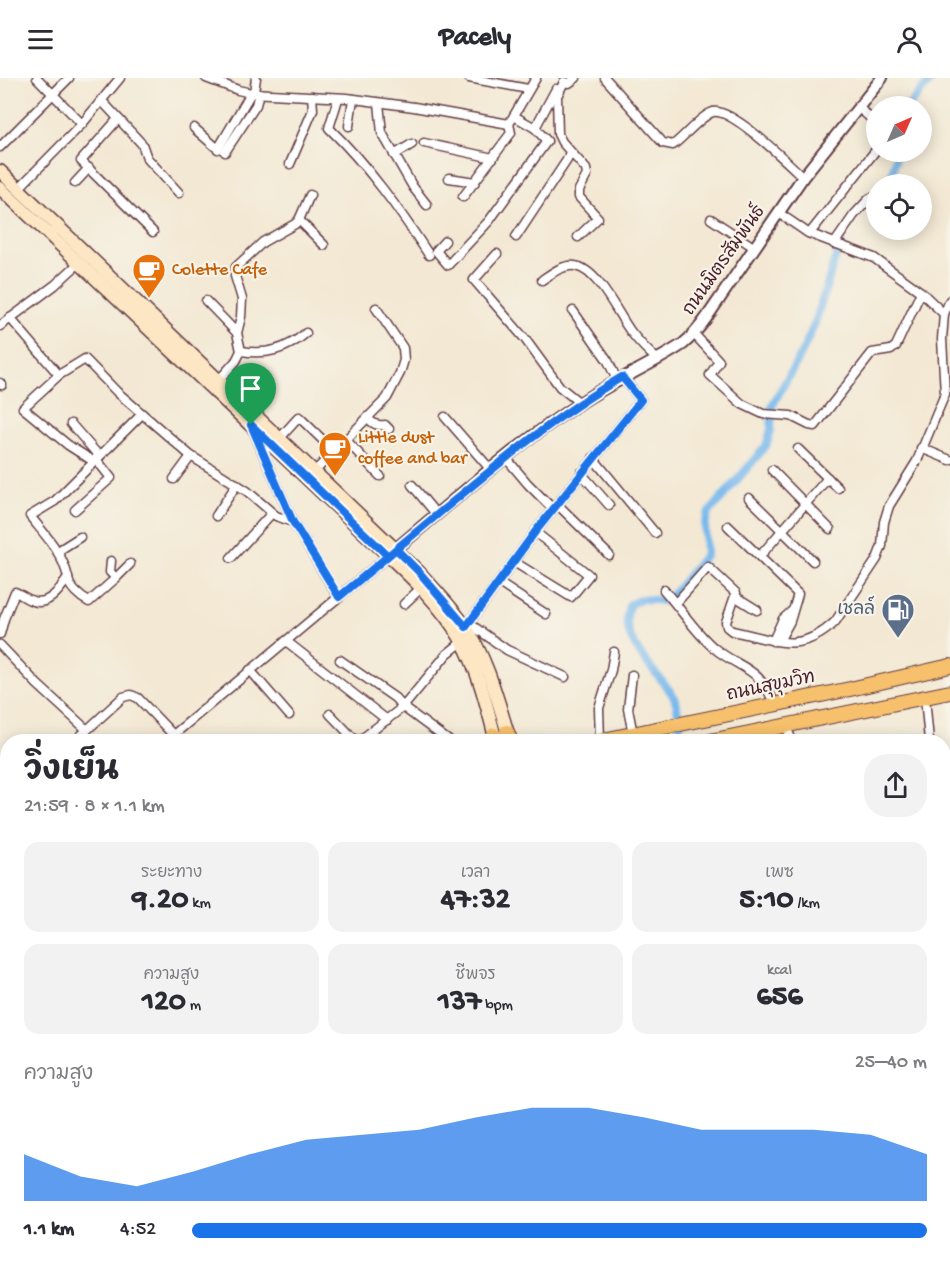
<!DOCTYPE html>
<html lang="th">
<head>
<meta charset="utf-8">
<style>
	:root { --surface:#fff; --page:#f2f2f3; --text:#2b2b33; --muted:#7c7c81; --accent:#1a73e8 }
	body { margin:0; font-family:"Gochi Hand","Playpen Sans Thai",sans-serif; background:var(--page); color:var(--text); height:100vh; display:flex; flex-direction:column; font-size:22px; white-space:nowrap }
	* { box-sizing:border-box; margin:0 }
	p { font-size:20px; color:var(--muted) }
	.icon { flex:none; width:33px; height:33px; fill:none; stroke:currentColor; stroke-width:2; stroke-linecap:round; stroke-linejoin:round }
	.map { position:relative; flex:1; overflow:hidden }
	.details { position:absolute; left:0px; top:656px; width:951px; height:532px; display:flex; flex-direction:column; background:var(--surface); border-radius:24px 24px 0 0; box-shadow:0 3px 15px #0003 }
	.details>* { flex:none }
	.needle { width:39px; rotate:45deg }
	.buttons { position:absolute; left:866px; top:18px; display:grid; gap:12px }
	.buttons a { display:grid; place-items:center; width:66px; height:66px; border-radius:50%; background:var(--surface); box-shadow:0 3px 15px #0003; font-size:30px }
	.pin { position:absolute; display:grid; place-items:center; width:51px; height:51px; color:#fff; margin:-62px -26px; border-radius:50% 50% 50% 0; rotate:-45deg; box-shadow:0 0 6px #0007 }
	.pin .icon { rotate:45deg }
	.round { display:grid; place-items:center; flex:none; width:63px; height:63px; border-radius:24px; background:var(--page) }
	.head { display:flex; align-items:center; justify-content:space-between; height:102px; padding:0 24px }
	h1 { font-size:33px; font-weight:700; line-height:45px }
	.metrics { display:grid; grid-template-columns:repeat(3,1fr); gap:9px; height:102px; padding:6px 24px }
	.metrics div { display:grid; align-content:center; border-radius:15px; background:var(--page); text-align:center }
	.metrics b { font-size:30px; font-weight:700 }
	.metrics small { font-size:16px; font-weight:400 }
	.metrics p { font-size:16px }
	.chart { height:168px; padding:12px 24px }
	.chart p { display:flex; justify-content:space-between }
	.chart svg { width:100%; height:108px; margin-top:6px; fill:var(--accent); opacity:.7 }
	ul { padding:0 24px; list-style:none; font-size:20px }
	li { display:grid; grid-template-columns:96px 72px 1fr; align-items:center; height:45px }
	li i { height:15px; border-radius:8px; background:var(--accent) }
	header { display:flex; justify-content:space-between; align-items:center; height:78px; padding:0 24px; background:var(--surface); font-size:27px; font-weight:700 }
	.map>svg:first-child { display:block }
</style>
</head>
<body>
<header><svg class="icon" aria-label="menu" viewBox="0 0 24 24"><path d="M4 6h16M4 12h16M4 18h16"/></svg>Pacely<svg class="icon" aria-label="person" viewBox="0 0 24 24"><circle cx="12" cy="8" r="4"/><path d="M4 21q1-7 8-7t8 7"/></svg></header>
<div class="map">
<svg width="950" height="1187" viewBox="0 0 950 1187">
	<rect width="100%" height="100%" fill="#f7f3e8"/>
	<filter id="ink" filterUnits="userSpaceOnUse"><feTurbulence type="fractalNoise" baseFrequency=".0167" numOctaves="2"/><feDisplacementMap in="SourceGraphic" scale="12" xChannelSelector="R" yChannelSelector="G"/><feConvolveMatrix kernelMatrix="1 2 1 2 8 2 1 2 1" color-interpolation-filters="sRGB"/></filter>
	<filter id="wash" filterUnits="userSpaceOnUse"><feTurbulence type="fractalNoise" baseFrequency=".008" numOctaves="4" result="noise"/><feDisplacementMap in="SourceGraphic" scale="24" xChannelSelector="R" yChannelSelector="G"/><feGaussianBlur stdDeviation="1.35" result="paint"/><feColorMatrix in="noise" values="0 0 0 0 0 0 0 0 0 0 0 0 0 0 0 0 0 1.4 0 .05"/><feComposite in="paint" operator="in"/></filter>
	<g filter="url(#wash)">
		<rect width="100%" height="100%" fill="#f3e8d3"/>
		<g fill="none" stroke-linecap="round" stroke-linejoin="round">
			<g stroke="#78b9ed" stroke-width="8">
				<path d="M908 28 933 0"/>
				<path d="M887 106 892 97 897 74"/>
				<path d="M684 663C677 650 680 635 675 622 673 615 666 609 662 603 645 582 617 554 630 526L642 521 665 523 675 514 706 476 705 447 708 436 766 368 771 352 772 328 802 274 815 245 841 162"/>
			</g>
		</g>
	</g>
	<g filter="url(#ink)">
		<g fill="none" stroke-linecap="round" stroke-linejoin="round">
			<g stroke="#633d44" stroke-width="11">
				<g id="minor">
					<path d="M37 0 82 46"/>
					<path d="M206 0 238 12 251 15 347 20 414 29 509 46 536 0"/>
					<path d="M469 0 528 11"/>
					<path d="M605 0 663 65 673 67C683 60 702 37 713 34 732 30 788 85 803 99"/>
					<path d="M564 4 557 18 558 56 562 64 586 91 587 97 579 112V119L598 140 578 159"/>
					<path d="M564 4 569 5 576 0"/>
					<path d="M254 14 256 0"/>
					<path d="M338 21 329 50C368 88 399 131 429 177"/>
					<path d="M101 22 142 66 147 80 179 115"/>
					<path d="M379 25 382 55 413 109 427 127"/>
					<path d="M859 30 876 45"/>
					<path d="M118 41 81 83 153 154"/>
					<path d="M349 48 353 21"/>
					<path d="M194 50 218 71 251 15"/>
					<path d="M535 50 556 11"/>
					<path d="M424 65 493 80"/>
					<path d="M0 69 69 0"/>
					<path d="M225 74 256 27 259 15"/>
					<path d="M394 77 412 66"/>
					<path d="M290 86 313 32 312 18"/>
					<path d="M449 100 475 104"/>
					<path d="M75 105 89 90"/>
					<path d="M19 110 82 46 120 0"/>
					<path d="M463 119 511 55 509 46"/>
					<path d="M779 135 808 155 874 180 921 214 944 236"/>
					<path d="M711 141 755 170"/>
					<path d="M299 142 324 167"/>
					<path d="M810 155 876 72"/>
					<path d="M516 159 567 82 570 74"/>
					<path d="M445 163 436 173 448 187 489 143 547 63 535 50 514 38"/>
					<path d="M834 166 854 137 870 120"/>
					<path d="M497 176 474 202 525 261 560 309 580 325"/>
					<path d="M542 202C551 196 563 186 575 188 598 191 618 237 631 254 639 264 647 273 657 281"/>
					<path d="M206 223 237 255"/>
					<path d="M573 233 608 283 617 302"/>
					<path d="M10 240 59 297"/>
					<path d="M0 248 55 207 79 185"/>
					<path d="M694 256 719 283 710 297 742 326 763 336 791 338 809 347 815 348 872 275 891 272 896 268 921 214"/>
					<path d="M241 273C266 277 286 272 306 255"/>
					<path d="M219 302 236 283 241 273 237 255 241 239 242 221 235 198 236 189 263 164 295 146 299 142 310 117"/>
					<path d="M0 305 2 307"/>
					<path d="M367 339C373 346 376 348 385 347L389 351"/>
					<path d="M445 339 491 392"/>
					<path d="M71 346 99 378"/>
					<path d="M253 352 293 444 339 520"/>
					<path d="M280 360 299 339 334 373"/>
					<path d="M345 361 380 398"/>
					<path d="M921 370 950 382"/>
					<path d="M798 371 838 410"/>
					<path d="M506 380 528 406 553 431"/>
					<path d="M593 380 655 455"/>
					<path d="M93 383 68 367 23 330 59 297 85 281 117 314 191 378 247 413 276 438 293 444"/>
					<path d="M772 392 830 451"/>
					<path d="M315 393 387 320 400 295 404 282 403 270 376 230"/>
					<path d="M581 395 609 427"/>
					<path d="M174 401 191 378"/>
					<path d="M412 407 437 437"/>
					<path d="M749 420 813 483"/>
					<path d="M557 426 609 477"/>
					<path d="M75 432 111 400 96 381"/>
					<path d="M216 438 237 406"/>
					<path d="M728 448 798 516 790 543 779 563"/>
					<path d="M58 473 80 459"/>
					<path d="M760 478 828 400"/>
					<path d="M231 480 272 435"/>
					<path d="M111 483 110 494 116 500 130 486"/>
					<path d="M514 484 571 519 589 497 535 454"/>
					<path d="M68 500C69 510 80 519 89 524L116 500"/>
					<path d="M499 505 546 536"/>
					<path d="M664 512C681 531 695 554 714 570 743 593 758 587 775 627"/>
					<path d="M736 519 757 532"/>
					<path d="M676 525 708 489 736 515 726 544 727 549 732 553C774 561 799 578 835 544L877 481 882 468 884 444 889 428 917 383 945 316 942 261 944 236 950 222"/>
					<path d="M404 526 421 510"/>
					<path d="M470 546 507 572 565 599"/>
					<path d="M466 549 535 454 641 322 622 299"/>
					<path d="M0 556 4 541 15 514C21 516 26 521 33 523 49 528 60 511 68 500 63 475 45 457 30 438L55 423 142 336"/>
					<path d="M286 563 387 642"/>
					<path d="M773 563 783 541 792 533"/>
					<path d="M0 567 37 606 87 652 75 663"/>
					<path d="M340 582 395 620 403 629 449 663"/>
					<path d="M250 592 289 637"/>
					<path d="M632 597 628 631 633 656"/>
					<path d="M925 619 929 663"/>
					<path d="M330 636 356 663"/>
					<path d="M786 648 792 663"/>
					<path d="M87 652 123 619 131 617 138 620 179 663"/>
					<path d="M600 662 599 630 611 592 614 574"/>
					<path d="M166 663 388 478"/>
					<path d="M359 663 403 629 447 576 462 564"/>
					<path d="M0 692 8 695"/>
					<path d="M944 694 945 697 944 699"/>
					<path d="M0 803 8 796"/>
					<path d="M0 1012 8 1007"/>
					<path d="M0 1053 8 1063"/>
					<path d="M0 1099 8 1109"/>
					<path d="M0 1127V1128"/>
					<path d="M98 1180 105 1187"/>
					<path d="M135 1180 141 1187"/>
					<path d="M354 1180 360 1187"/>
					<path d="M461 1180 473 1187"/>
					<path d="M676 1180 691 1187"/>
					<path d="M832 1180 841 1187"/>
					<path d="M405 1187 410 1180"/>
					<path d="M449 1187 454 1180"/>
					<path d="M535 1187 538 1182"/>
					<path d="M616 1187 620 1180"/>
					<path d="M663 1187 667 1180"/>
					<path d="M818 1187 823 1180"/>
				</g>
			</g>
			<g stroke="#633d44" stroke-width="14">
				<g id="tertiary">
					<path d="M391 475C452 424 513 369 580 325 613 303 650 288 683 266 693 258 700 249 707 239L803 99 882 0"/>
					<path d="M0 705 8 700"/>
					<path d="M270 1187 275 1180"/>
				</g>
			</g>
			<g stroke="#633d44" stroke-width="15">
				<g id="secondary">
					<path d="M0 93 419 494C435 512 452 529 465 548 488 582 498 624 510 662"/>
					<path d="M0 110 377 467C408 496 441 526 462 563 479 594 487 629 496 663"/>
				</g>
			</g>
			<g stroke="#633d44" stroke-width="16">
				<g id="primary">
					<path d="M507 654 511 663"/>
					<path d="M494 663V657"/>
					<path d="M598 663 850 611 950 588"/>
					<path d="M710 663 950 614"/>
					<path d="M0 842 8 836"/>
					<path d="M0 855 8 850"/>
				</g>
			</g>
			<use href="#minor" stroke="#fff" stroke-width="8"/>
			<use href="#tertiary" stroke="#fff" stroke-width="10"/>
			<use href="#secondary" stroke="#fce6c4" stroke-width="12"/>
			<use href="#primary" stroke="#f7c06c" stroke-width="14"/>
		</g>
	</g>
	<g fill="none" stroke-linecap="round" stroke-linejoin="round" filter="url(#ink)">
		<g stroke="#fff" stroke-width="12">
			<path id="route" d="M251 347 293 444 339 519 388 478 396 471C469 411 540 347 622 299L641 322 535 454 466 549 419 494 396 471 388 478 251 347"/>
		</g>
		<use href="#route" stroke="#1a73e8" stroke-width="8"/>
	</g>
	<defs>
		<g id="cafe-pin" transform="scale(1.725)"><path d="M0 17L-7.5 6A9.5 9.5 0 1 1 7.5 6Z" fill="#e8710a" stroke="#f7f3e8"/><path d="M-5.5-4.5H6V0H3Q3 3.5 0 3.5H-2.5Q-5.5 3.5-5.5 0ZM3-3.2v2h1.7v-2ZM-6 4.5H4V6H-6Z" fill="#fff"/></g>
		<g id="fuel-pin" transform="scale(1.725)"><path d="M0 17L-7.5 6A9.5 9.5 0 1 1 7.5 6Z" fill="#5c6f8a" stroke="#f7f3e8"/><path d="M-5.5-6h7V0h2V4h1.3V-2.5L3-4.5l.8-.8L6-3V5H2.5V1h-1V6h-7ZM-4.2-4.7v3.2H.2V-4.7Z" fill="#fff"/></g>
	</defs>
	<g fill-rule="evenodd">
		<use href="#cafe-pin" x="149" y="192"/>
		<use href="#cafe-pin" x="335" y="370"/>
		<use href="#fuel-pin" x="898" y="532"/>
	</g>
	<g text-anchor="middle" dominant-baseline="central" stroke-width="4.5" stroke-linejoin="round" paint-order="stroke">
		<g font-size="18" fill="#4a1f2b" stroke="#f7f3e8">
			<text transform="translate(725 183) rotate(-55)">ถนนมิตรสัมพันธ์</text>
			<text transform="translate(771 609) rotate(-12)">ถนนสุขุมวิท</text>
		</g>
		<g font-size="18" fill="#c56008" stroke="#f7f3e8" text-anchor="start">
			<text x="172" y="192">Colette Cafe</text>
			<text x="358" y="360">Little dust<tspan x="358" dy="21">coffee and bar</tspan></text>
		</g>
		<g font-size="18" fill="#4e5e75" stroke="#f7f3e8" text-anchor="end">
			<text x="875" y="532">เชลล์</text>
		</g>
	</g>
</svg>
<div class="buttons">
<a><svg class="needle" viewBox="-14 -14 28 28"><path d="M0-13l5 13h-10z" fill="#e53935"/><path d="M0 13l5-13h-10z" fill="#7c7c81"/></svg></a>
<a><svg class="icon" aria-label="locate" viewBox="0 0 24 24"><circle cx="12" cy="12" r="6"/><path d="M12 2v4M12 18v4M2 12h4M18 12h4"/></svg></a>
</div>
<div class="pin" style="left:251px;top:347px;background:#1e9e55"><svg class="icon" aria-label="arrive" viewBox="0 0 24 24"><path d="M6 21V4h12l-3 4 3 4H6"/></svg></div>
<section class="details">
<div class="head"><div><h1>วิ่งเย็น</h1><p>21:59 · 8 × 1.1 km</p></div><a class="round"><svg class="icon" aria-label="share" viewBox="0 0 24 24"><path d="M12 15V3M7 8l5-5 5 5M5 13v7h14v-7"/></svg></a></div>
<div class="metrics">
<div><p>ระยะทาง</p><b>9.20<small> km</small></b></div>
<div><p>เวลา</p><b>47:32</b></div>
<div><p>เพซ</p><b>5:10<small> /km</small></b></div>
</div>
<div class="metrics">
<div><p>ความสูง</p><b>120<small> m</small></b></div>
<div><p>ชีพจร</p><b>137<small> bpm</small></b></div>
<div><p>kcal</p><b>656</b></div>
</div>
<div class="chart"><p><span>ความสูง</span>25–40 m</p>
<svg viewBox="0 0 160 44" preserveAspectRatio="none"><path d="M0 44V25L10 34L20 38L30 32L40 25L50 19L60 17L70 15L80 10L90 6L100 6L110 10L120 15L130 15L140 15L150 17L160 25V44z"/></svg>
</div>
<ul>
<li><b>1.1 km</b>4:52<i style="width:100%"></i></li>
</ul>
</section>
</div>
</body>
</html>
